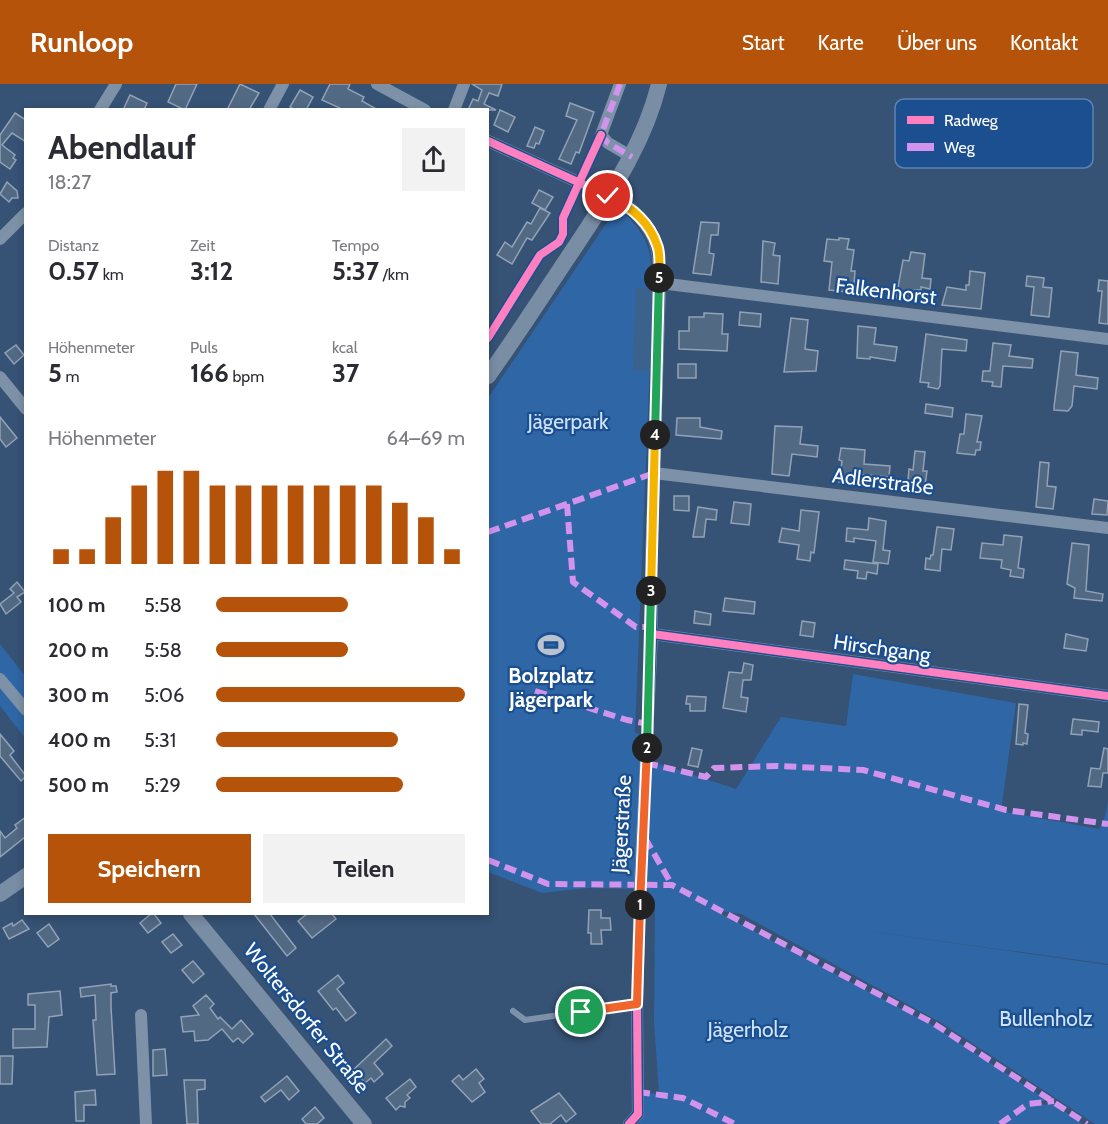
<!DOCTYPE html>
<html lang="de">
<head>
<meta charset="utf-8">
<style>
	:root { --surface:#fff; --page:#f2f2f3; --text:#2b2b33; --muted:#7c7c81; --accent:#b45309 }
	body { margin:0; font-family:Cabin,sans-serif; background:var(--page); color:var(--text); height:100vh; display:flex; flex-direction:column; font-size:22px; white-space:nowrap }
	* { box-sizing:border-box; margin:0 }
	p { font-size:20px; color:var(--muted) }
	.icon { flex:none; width:33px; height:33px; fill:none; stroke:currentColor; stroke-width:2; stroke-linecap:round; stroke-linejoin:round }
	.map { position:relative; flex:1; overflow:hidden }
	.sheet { position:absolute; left:24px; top:24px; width:465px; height:807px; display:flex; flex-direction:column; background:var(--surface); border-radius:0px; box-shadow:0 3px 9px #0003 }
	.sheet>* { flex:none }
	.pin { position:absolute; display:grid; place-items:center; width:51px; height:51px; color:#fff; margin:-26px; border:3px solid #fff; border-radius:50%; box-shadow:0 2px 6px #0007 }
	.km { position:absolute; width:30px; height:30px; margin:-15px; border-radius:50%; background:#222; color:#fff; font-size:16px; line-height:30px; text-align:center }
	.round { display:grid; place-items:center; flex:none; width:63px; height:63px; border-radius:0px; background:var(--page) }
	.head { display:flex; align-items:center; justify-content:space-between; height:102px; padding:0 24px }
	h1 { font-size:33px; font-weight:700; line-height:45px }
	.stats { display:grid; grid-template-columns:repeat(3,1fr); gap:9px; height:102px; padding:6px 24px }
	.stats div { display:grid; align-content:center }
	.stats b { font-size:26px; font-weight:700 }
	.stats small { font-size:16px; font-weight:400 }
	.stats p { font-size:16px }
	.chart { height:168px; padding:12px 24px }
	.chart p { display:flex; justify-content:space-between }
	.chart svg { width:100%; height:108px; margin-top:6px; stroke:var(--accent); stroke-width:6 }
	.button { display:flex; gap:12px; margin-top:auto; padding:12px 24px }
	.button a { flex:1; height:69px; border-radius:0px; background:var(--accent); color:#fff; font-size:24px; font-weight:700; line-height:69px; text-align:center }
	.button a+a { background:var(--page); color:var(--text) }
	ul { padding:0 24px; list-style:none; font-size:20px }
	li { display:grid; grid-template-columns:96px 72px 1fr; align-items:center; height:45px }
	li i { height:15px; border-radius:8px; background:var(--accent) }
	header { display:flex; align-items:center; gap:36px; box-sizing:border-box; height:84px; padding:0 30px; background:var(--accent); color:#fff }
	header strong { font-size:28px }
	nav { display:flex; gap:33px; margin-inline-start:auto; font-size:21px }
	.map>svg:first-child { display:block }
</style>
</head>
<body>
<header>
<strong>Runloop</strong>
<nav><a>Start</a><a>Karte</a><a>Über uns</a><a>Kontakt</a></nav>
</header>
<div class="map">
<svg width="1108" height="1040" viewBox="0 0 1108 1040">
	<rect width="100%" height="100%" fill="#365274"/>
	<g fill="#2f66a5">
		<path d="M614 128 624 129C652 157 650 167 653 205L635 648 643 652 637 805 588 804 542 809 488 788V314Z"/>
		<path d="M0 560 25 592V654L0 622Z"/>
		<path d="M853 590 1016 619 1001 727 1099 745 1104 736 1108 717V880L846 844 1108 881V1040H1095L940 938 741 830 714 826 932 941 1047 1016 1031 1020 1056 1021 1082 1040H639L638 1008 659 1010 654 938 655 817 647 805 650 684 660 680 736 705 781 633 846 642Z"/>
	</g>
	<path fill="#3b618d" d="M636 204 653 205 651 287 633 286Z"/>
	<g fill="#526984" stroke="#92a2b6" stroke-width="1.5">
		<path d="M176 0H197L185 26 168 18Z"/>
		<path d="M240 0 259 9 249 26H227Z"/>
		<path d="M330 0H350L348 5 364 13 362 17 378 26H344L322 16Z"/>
		<path d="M472 0H502L498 12 489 9 484 20 496 26H468L473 15 478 17 482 6Z"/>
		<path d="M300 6 313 13 306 26H295L290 23Z"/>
		<path d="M130 11 147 19 144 26H123Z"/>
		<path d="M570 19 594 28 579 69 576 68 571 80 559 75 577 36 566 32Z"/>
		<path d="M500 26 515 33 508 48 494 41Z"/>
		<path d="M15 29 26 36V58L12 49 2 61 15 71 13 74 16 76 10 85 0 78V51Z"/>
		<path d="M535 43 544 47 539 60 536 59 534 64 527 62Z"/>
		<path d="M7 98 17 107 18 114H12L9 118 0 110Z"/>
		<path d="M539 106 553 113 545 126 532 119Z"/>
		<path d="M540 124 550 129 532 156 527 154 512 180 497 171 505 158 512 163 527 138 531 140Z"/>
		<path d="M701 138 719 139 718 151H711L709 169 714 170 711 191 693 189Z"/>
		<path d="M839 154 849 155 847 165 854 166 851 187H855L854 200 867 202 866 210 829 206 832 178 824 177 827 155 839 156Z"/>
		<path d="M763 157 775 159 773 171 780 172 778 200 761 198Z"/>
		<path d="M911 168 925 170 922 194 931 195 930 205 921 203V206H915L914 216 896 214 903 176 909 177Z"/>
		<path d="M970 187 985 189 981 225 942 221 947 203 966 206V201H969Z"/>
		<path d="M1027 192 1044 194 1043 203 1052 204 1049 233 1031 231 1034 203 1026 202Z"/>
		<path d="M1099 196 1108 197V240L1099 239 1102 207H1098Z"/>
		<path d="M740 228 761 230 760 243 739 241Z"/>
		<path d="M704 229 723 230 722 250H728L727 267 679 265V247H689V233H704Z"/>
		<path d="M791 234 808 236 805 265 818 267 816 287 784 288Z"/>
		<path d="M858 242 876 244 874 260 897 263 895 277 870 273V275L857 274Z"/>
		<path d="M926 250 967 256 966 267 942 265 940 302 938 305 928 303 929 299 920 298Z"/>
		<path d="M993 259 1011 261 1009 272 1033 275 1032 284 1003 282 1001 303 992 302 993 298 982 297 983 287H990Z"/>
		<path d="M16 261 24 271 14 280 5 269Z"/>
		<path d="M1061 267 1078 269 1076 291 1098 294 1097 305 1074 302 1072 322 1068 327 1054 326V323Z"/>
		<rect x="678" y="280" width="18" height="14"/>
		<path d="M926 320 953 324 952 333 925 329Z"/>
		<path d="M966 330 982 332 977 358H981L980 366H976L975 371 957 369 960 350H964Z"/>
		<path d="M0 333 17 354 6 363 0 355Z"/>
		<path d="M677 334H700V343L722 347 721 355 676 351Z"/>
		<path d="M775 342 802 343 800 360 818 362 817 373 792 370 789 392 772 390Z"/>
		<path d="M841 364 865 366 864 380 890 382 889 393 858 390 857 400 839 398 842 377 839 376Z"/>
		<path d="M915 367 925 368 923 387H927L924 409 907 407 909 385 913 386Z"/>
		<path d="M1040 378 1049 379 1047 402 1056 403 1053 425 1036 423Z"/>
		<path d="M674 412H689V427L674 426Z"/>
		<path d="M1094 415 1108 417 1107 431 1092 430Z"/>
		<path d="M734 418 751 420 749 441 731 439Z"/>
		<path d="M698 423 717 426 716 436 706 435 704 453H693Z"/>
		<path d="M801 426 819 428 814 469 811 468 810 477 797 475 799 461 779 458 782 444 799 447Z"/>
		<path d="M869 434 886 437 883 466 890 467 888 480 873 478 876 457 854 454V458L846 457 847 444 868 446Z"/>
		<path d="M937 443 954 445 951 466 942 465 940 487 925 485 926 474 930 475 931 471H933Z"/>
		<path d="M1004 451 1022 453 1018 484 1024 485 1023 494 1010 492 1011 486 1001 484 1002 476 980 474 982 459 1003 461Z"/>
		<path d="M1072 459 1089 461 1086 507 1103 510 1102 517 1074 514 1075 504 1067 500Z"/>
		<path d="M845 476 878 480 877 490 867 488 866 495 857 494 858 487 844 485Z"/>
		<path d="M17 498 25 508 17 513 21 518 6 530 0 520 14 509 10 505Z"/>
		<path d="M725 514 755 518 754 530 723 527Z"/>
		<path d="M695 527 711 530 710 541 694 539Z"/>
		<path d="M802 537 815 539 813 553 800 551Z"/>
		<path d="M1066 550 1088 555 1086 567 1064 564Z"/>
		<path d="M744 579 753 581 751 596H743L741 613 748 614 746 628 723 624 729 588 742 589Z"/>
		<path d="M687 612 706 613 705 627H690V620H686Z"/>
		<path d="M1019 620 1028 621 1025 649 1028 650 1027 660 1023 659V661L1016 660Z"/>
		<path d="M1073 635 1099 638 1098 648 1082 646V651L1071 650Z"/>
		<path d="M0 650 14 667 10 671 26 692 21 697 0 672Z"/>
		<path d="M692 664 702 666 698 683 688 681Z"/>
		<path d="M1104 664 1108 665V689H1103L1101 703 1088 702 1091 684 1100 685Z"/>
		<path d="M26 733V755L24 754 0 773V747L5 754 17 744 15 741Z"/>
		<path d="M589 826H601V834H610L611 846H601L602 860H591V849H588Z"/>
		<path d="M151 830H154L161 839 148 849 140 839Z"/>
		<path d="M254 830H270L296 864 287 872Z"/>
		<path d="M307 830H332L336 835 312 854 298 837Z"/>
		<path d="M22 836 29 845 9 855 3 844 12 839 13 842Z"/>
		<path d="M49 840 59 855 48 863 37 849Z"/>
		<path d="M173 850 182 861 171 869 162 858Z"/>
		<path d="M193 877 204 890 193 899 182 886Z"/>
		<path d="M338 891 344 899 337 905 356 929 346 937 336 924 333 926 318 907Z"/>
		<path d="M111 900V902H116L117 908 111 909V923L115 990 97 991 93 936H96L95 911 81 913 80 904Z"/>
		<path d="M60 907 62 931 49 933 47 963 13 964V945H35V921H28V910Z"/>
		<path d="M206 911 214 920 210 924 218 935 220 933 232 945 241 936 253 950 243 959 238 954 233 958 222 945 208 956 195 957 194 947 183 948 181 933 199 931 193 922Z"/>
		<path d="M386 955 392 962 374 979 383 990 374 998 371 994 365 999 353 986Z"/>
		<path d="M165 965 167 991 153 992V966Z"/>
		<path d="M0 972H13L12 1000H0Z"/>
		<path d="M476 985 484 995 479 999 485 1008 472 1018 452 997 459 991 463 996Z"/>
		<path d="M287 992 299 1007 289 1016 281 1006 265 1018 261 1013Z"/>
		<path d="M410 995 416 1003 407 1011 410 1014 405 1018V1023L400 1022 396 1026 386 1014Z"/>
		<path d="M184 996H205V1005L197 1006 198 1040H187Z"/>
		<path d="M95 1006 96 1021H84V1037H76L75 1008Z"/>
		<path d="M559 1009 576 1030 566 1038 561 1031 550 1040H541L531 1027Z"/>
		<path d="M315 1023 324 1034 317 1040H306L302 1035Z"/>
	</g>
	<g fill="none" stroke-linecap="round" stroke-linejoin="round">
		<path stroke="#7d92a8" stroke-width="6" d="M513 927 525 936 637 920"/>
		<g stroke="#7d92a8" stroke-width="12">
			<path d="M377 0 425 26"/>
			<path d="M620 0 601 51 608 59 632 73"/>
			<path d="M100 26 116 0"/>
			<path d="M269 26 283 0"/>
			<path d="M454 26 464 0"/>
			<path d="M488 57 626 120C657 148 658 160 660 199L651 482 652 550 640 801 637 920 638 1030 629 1040"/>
			<path d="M0 155 26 129"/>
			<path d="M660 199 1108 255"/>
			<path d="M0 293 26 325"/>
			<path d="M654 389 1108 444"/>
			<path d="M652 550 1108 612"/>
			<path d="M0 595 26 626"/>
			<path d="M141 931 146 1040"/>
		</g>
		<g stroke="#798da4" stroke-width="16">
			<path d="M488 292C518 250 546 206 575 163 609 111 644 61 659 0"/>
			<path d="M0 810 26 792"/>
			<path d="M191 830 364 1040"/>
		</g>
		<g stroke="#d193ec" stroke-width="6" stroke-dasharray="12 6" stroke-linecap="butt">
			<path d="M620 0 601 51 608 59 632 73"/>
			<path d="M567 420 573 498 636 543H651"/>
			<path d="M488 448 654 389"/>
			<path d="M535 607 627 636 648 640"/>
			<path d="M646 679 706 693 714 684 778 682 863 686 1006 726 1108 740"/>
			<path d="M645 754 672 801"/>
			<path d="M488 776 548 800 672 801 933 939 1087 1040"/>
			<path d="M638 1008 683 1014 735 1040"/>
			<path d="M1000 1040 1028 1020 1054 1017"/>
		</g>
		<g stroke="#1b4f8f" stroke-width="11">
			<g id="cycleway">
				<path d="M488 57 626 120C657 148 658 160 660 199L651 482 652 550 640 801 637 920 638 1030 629 1040"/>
				<path d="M488 254 540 171 559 158 563 150V134L601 51"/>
				<path d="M652 550 1108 612"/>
			</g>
		</g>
		<use href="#cycleway" stroke="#ff80c0" stroke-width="8"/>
	</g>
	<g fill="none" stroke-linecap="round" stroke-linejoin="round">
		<g stroke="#fff" stroke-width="12">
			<path id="split-1" d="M581 928 637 920 640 821"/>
		</g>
		<g stroke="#fff" stroke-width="12">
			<path id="split-2" d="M640 821 647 664"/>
		</g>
		<g stroke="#fff" stroke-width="12">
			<path id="split-3" d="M647 664 651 507"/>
		</g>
		<g stroke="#fff" stroke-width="12">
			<path id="split-4" d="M651 507 655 351"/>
		</g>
		<g stroke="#fff" stroke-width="12">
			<path id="split-5" d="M655 351 659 194"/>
		</g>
		<g stroke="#fff" stroke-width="12">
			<path id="split-6" d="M608 112C630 122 649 137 657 161 661 170 659 184 659 194"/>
		</g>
		<use href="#split-1" stroke="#f0652b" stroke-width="8"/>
		<use href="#split-2" stroke="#f0652b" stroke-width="8"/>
		<use href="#split-3" stroke="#22a559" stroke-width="8"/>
		<use href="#split-4" stroke="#f5b400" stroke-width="8"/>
		<use href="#split-5" stroke="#22a559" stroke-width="8"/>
		<use href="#split-6" stroke="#f5b400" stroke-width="8"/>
	</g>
	<defs>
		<g id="stadium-bare" transform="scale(2.07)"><path d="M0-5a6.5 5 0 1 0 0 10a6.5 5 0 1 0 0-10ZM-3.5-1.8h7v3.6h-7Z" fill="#b9c2ce" stroke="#1b4f8f" stroke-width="2.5" paint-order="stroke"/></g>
	</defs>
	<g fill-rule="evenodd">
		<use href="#stadium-bare" x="551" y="561"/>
	</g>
	<g text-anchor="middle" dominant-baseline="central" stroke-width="4.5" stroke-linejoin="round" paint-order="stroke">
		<g font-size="21" fill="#fff" stroke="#1b4f8f">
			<text transform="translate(886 207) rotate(7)">Falkenhorst</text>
			<text transform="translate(883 397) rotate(7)">Adlerstraße</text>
			<text transform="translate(882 564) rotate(8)">Hirschgang</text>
			<text transform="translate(621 740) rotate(-87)">Jägerstraße</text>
			<text transform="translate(307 934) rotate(51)">Woltersdorfer Straße</text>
		</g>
		<g font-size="21" fill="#cfe3fa" stroke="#1b4f8f">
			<text x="568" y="337">Jägerpark</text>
			<text x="1046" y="934">Bullenholz</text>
			<text x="748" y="945">Jägerholz</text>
		</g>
		<g font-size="21" font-weight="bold" fill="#fff" stroke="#1b4f8f">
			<text x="551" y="591">Bolzplatz<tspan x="551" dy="24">Jägerpark</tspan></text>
		</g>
	</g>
	<rect x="895" y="15" width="198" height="69" rx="9" fill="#1b4f8f" stroke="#5f84b1" stroke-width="1.5"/>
	<rect x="907" y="32" width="27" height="8" fill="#ff80c0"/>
	<rect x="907" y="59" width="27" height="8" fill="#d193ec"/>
	<g font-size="16" fill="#fff">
		<text x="944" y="42">Radweg</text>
		<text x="944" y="69">Weg</text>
	</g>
</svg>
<div class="pin" style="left:581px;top:928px;background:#1e9e55"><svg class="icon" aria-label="arrive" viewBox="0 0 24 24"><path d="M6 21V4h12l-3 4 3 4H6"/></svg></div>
<div class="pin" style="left:608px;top:112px;background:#d93025"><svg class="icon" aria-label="check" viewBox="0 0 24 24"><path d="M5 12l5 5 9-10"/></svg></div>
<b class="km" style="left:640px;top:821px">1</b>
<b class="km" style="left:647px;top:664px">2</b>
<b class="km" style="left:651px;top:507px">3</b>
<b class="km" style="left:655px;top:351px">4</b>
<b class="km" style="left:659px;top:194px">5</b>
<section class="sheet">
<div class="head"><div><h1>Abendlauf</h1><p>18:27</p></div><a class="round"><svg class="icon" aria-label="share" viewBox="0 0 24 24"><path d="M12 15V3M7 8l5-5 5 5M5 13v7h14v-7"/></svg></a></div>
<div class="stats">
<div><p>Distanz</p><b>0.57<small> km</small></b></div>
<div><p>Zeit</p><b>3:12</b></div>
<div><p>Tempo</p><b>5:37<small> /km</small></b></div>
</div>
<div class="stats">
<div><p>Höhenmeter</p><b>5<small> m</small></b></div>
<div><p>Puls</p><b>166<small> bpm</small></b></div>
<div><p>kcal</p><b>37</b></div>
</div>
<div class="chart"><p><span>Höhenmeter</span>64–69 m</p>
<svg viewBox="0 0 160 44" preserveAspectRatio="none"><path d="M5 44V38M15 44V38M25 44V25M35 44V12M45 44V6M55 44V6M65 44V12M75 44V12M85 44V12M95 44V12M105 44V12M115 44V12M125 44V12M135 44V19M145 44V25M155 44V38"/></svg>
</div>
<ul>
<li><b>100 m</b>5:58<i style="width:53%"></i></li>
<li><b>200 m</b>5:58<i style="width:53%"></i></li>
<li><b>300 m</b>5:06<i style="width:100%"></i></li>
<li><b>400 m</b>5:31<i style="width:73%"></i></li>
<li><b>500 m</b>5:29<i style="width:75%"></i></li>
</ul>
<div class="button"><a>Speichern</a><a>Teilen</a></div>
</section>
</div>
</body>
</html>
